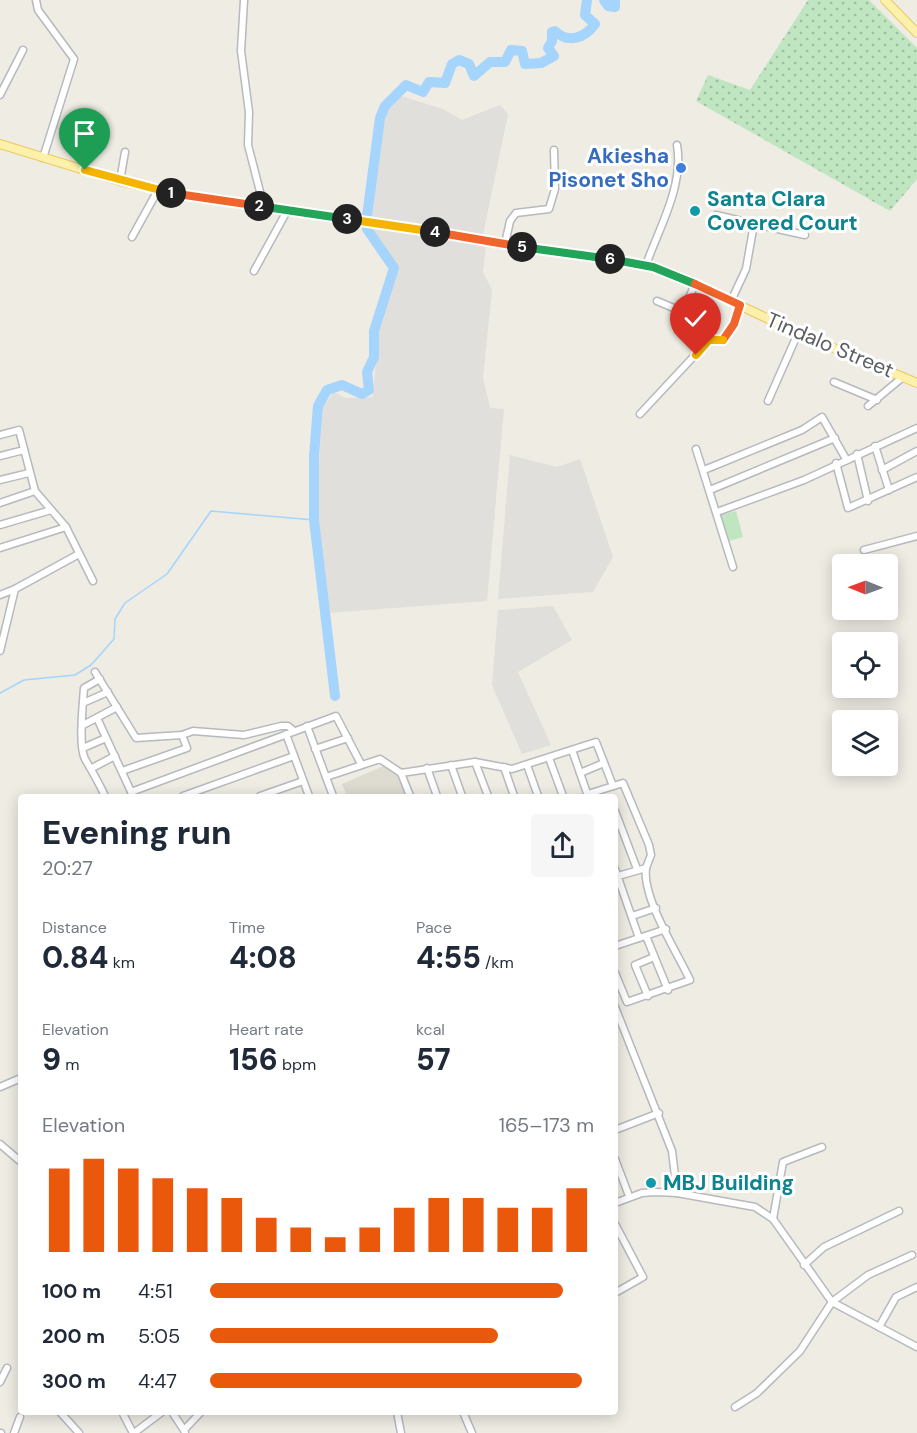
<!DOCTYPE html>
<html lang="en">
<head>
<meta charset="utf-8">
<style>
	:root { --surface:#fff; --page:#f6f6f7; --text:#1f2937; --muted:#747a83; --accent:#ea580c }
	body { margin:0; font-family:"DM Sans",sans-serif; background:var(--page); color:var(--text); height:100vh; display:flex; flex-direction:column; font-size:22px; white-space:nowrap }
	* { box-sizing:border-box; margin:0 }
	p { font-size:20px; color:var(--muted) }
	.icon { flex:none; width:33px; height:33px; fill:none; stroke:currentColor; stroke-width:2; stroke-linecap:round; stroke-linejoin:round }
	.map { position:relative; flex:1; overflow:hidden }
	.side { position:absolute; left:18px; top:794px; width:600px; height:621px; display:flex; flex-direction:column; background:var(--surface); border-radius:6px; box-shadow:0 3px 15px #0003 }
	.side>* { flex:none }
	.needle { width:39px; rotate:271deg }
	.fabs { position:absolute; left:832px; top:554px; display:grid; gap:12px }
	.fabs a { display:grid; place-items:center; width:66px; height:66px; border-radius:6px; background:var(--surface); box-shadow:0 3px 15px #0003; font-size:30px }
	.pin { position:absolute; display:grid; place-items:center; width:51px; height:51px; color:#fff; margin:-62px -26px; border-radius:50% 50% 50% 0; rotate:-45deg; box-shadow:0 0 6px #0007 }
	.pin .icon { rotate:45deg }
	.km { position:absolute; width:30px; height:30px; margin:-15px; border-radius:50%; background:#222; color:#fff; font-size:16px; line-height:30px; text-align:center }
	.round { display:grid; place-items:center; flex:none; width:63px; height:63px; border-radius:6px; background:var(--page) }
	.summary { display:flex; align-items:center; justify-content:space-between; height:102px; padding:0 24px }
	h1 { font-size:33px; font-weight:800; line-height:45px }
	.stats { display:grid; grid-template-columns:repeat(3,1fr); gap:9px; height:102px; padding:6px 24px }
	.stats div { display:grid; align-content:center }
	.stats b { font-size:30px; font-weight:800 }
	.stats small { font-size:16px; font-weight:400 }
	.stats p { font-size:16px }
	.chart { height:168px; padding:12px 24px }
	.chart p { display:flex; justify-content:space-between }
	.chart svg { width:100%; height:108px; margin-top:6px; stroke:var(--accent); stroke-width:6 }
	ul { padding:0 24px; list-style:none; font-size:20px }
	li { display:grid; grid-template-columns:96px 72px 1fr; align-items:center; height:45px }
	li i { height:15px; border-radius:8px; background:var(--accent) }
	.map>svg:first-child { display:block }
</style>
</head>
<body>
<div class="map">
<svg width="917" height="1433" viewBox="0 0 917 1433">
	<defs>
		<pattern id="grass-dots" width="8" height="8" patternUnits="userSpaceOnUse" patternTransform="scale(1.5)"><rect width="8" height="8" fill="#c0e5c1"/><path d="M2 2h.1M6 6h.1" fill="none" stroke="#9fbda0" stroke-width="1.8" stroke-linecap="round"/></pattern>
	</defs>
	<rect width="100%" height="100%" fill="#eeece3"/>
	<g fill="#e1dfdb">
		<path d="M401 96 443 109 462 120 500 105 508 114 483 235 372 217 383 117Z"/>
		<path d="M373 229 486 244 483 272 492 290 483 378 490 408 504 409 487 601 328 613 315 516 323 407 334 392 345 398 373 397 378 335 398 269Z"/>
		<path d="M510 455 557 467 580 459 613 557 593 592 498 599Z"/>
		<path d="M553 606 572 640 518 672 551 745 522 754 492 685 498 610Z"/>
	</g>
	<path fill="#dedbd1" d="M386 765 401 778 408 796H347L342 784Z"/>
	<path fill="url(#grass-dots)" d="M808 0H869L917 48V179L890 211 696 101 708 75 750 90Z"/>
	<path fill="#c0e5c1" d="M736 511 743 537 729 541 721 515Z"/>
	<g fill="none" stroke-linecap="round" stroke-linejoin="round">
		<path stroke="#a5d4fc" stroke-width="1.5" d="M0 693 24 680 75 675 91 665 114 639 115 619 125 603 167 574 211 511 314 520"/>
		<g stroke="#a5d4fc" stroke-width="10">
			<path d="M604 0 608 6 615 7V0"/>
			<path d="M335 696 314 520V456L318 406 327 390 342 385 362 394 369 390 367 372 374 357V331L394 268 367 229V216L380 118 385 106 406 85 423 92 429 82 445 83 452 64 459 60 469 64 474 76 490 62H505L511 50 522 51 525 64 541 63 554 56 548 48 552 41V32L555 31C568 44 585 38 595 24L585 15 587 0"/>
		</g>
		<g stroke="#b6b9bd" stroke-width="9">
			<g id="minor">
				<path d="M36 0 38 10 74 59 43 158"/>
				<path d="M244 0 241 51 249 112 248 145 264 207"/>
				<path d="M0 95 23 50"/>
				<path d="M120 181 125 152"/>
				<path d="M716 215 754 224 746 269 731 301"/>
				<path d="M754 224 805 235"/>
				<path d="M132 237 158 190"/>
				<path d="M505 244 510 221 516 213 549 209 555 189 554 150"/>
				<path d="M646 265C659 228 684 186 677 145"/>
				<path d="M254 271 287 211"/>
				<path d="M657 301 683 312 695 284"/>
				<path d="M834 382 877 400"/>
				<path d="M768 401 798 333"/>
				<path d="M868 406 903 377"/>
				<path d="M640 414 709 340H724L734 324 740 305"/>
				<path d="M0 435 19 430 35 491 66 527 93 581"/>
				<path d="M875 446 889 490"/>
				<path d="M696 449 733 567"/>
				<path d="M857 454 868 501"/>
				<path d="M0 456 24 450"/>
				<path d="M836 463 848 508 917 477"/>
				<path d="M704 470 802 430 822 417 846 459"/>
				<path d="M882 470 917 451"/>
				<path d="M0 480 29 473"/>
				<path d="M710 490 835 438"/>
				<path d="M0 503 35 491"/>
				<path d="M717 512 804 480 917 428"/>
				<path d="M0 525 51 510"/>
				<path d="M0 548 66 527"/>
				<path d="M864 550 917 536"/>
				<path d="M0 595 15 589"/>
				<path d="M0 651 15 589 79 554"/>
				<path d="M95 672 136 738 182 735 193 731 244 735 281 726H288L294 731"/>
				<path d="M100 679 84 688C83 704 78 746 85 759 92 771 99 783 105 796"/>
				<path d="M83 703 108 692"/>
				<path d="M97 718 133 796"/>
				<path d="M83 725 117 707"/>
				<path d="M307 726 333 796"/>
				<path d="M286 734 309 796"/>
				<path d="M83 748 106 738"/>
				<path d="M315 749 348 738"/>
				<path d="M572 750 588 796"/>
				<path d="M549 758 563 796"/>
				<path d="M475 762 488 796"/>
				<path d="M451 765 462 796"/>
				<path d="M527 765 538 796"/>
				<path d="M504 767 514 796"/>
				<path d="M92 768 115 756"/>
				<path d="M427 768 437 796"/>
				<path d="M122 771 187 748 182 735"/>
				<path d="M401 773 475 762 512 769 596 742 613 786"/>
				<path d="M580 773 604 763"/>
				<path d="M326 777 380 759 401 773 410 796"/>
				<path d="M131 792 336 716 361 764"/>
				<path d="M588 794 623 783 649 845 651 855 646 868 618 876"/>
				<path d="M183 796 294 756"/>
				<path d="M260 796 303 781"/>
				<path d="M615 811 637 869"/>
				<path d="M615 869 639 938"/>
				<path d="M632 916 656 908"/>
				<path d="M646 936 668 990"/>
				<path d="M615 946 666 929"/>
				<path d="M615 973 627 1002 690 980C677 952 642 898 646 868"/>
				<path d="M648 996 635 965 654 957"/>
				<path d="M615 1007 672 1151 677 1193"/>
				<path d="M0 1087 21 1078"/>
				<path d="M615 1130 659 1113"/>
				<path d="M0 1144 21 1162"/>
				<path d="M615 1159 629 1196"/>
				<path d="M615 1203 642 1193 655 1192 677 1193 755 1207 773 1219 832 1302 917 1347"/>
				<path d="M773 1219 783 1162 822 1147"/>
				<path d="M615 1224 643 1277 615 1293"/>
				<path d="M804 1265 824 1247 899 1211"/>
				<path d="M879 1327 896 1297 917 1287"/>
				<path d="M0 1382 7 1368"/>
				<path d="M735 1407 757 1393 800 1351 832 1302 868 1275 912 1255"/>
				<path d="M60 1412 79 1433"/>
				<path d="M122 1412 133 1433"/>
				<path d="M172 1412 184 1430"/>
				<path d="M397 1412 401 1433"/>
				<path d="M463 1412 472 1433"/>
				<path d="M0 1433H1"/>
				<path d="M14 1433 20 1417"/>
				<path d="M134 1433 162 1412"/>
				<path d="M185 1433 184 1430 201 1412"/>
			</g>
		</g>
		<g stroke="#edc85d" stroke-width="10">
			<g id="major">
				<path d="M885 0 917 33"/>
				<path d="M0 144 120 181 179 194 646 265 680 277 798 333 917 383"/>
			</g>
		</g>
		<use href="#minor" stroke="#fff" stroke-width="6"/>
		<use href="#major" stroke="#fcf1aa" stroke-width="8"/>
	</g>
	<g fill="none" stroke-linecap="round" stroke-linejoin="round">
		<g stroke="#fff" stroke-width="12">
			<path id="split-1" d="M85 170 171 193"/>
		</g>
		<g stroke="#fff" stroke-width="12">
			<path id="split-2" d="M171 193 259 206"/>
		</g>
		<g stroke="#fff" stroke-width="12">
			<path id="split-3" d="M259 206 347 219"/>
		</g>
		<g stroke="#fff" stroke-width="12">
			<path id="split-4" d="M347 219 435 232"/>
		</g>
		<g stroke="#fff" stroke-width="12">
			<path id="split-5" d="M435 232 522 247"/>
		</g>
		<g stroke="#fff" stroke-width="12">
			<path id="split-6" d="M522 247 610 259"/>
		</g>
		<g stroke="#fff" stroke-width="12">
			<path id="split-7" d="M610 259 653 267 695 284"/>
		</g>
		<g stroke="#fff" stroke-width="12">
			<path id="split-8" d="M695 284 740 305 734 324 723 340"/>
		</g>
		<g stroke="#fff" stroke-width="12">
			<path id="split-9" d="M696 355 709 340H723"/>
		</g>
		<use href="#split-1" stroke="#f5b400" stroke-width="8"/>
		<use href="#split-2" stroke="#f0652b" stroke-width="8"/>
		<use href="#split-3" stroke="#22a559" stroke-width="8"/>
		<use href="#split-4" stroke="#f5b400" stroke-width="8"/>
		<use href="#split-5" stroke="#f0652b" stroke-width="8"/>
		<use href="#split-6" stroke="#22a559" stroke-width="8"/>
		<use href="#split-7" stroke="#22a559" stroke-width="8"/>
		<use href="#split-8" stroke="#f0652b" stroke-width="8"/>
		<use href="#split-9" stroke="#f5b400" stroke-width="8"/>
	</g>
	<circle fill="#3f7fe0" stroke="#fff" stroke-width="2" cx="681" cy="168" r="6"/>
	<g fill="#0f9aa8" stroke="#fff" stroke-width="2">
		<circle cx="695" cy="211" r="6"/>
		<circle cx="651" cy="1183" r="6"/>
	</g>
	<g text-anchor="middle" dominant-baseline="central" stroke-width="6" stroke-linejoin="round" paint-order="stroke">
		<g font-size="21" font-weight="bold" fill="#366cbe" stroke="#fff" text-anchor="end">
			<text x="669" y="156">Akiesha<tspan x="669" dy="24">Pisonet Sho</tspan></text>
		</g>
		<g font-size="21" font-weight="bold" fill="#0d838f" stroke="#fff" text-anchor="start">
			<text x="707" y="199">Santa Clara<tspan x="707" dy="24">Covered Court</tspan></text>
			<text x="663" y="1183">MBJ Building</text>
		</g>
		<g font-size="21" fill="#5b5f64" stroke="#fff">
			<text transform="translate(830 345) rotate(23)">Tindalo Street</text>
		</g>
	</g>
</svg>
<div class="fabs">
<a><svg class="needle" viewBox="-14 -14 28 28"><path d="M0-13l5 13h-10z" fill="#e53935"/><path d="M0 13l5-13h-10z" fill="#747a83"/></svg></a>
<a><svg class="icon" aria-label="locate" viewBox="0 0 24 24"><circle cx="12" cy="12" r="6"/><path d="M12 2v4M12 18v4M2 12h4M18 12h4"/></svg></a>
<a><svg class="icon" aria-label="layers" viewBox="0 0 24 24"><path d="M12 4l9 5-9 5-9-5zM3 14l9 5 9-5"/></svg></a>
</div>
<div class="pin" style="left:85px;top:170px;background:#1e9e55"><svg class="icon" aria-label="arrive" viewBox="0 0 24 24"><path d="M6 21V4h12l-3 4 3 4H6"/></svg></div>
<div class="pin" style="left:696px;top:355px;background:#d93025"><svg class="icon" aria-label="check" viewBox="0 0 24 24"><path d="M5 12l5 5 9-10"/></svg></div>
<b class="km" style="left:171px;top:193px">1</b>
<b class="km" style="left:259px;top:206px">2</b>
<b class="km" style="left:347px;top:219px">3</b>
<b class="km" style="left:435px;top:232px">4</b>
<b class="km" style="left:522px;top:247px">5</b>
<b class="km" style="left:610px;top:259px">6</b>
<section class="side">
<div class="summary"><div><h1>Evening run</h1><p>20:27</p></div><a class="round"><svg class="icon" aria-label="share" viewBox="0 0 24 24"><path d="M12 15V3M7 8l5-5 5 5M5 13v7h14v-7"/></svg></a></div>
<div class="stats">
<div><p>Distance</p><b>0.84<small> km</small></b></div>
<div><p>Time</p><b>4:08</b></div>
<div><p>Pace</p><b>4:55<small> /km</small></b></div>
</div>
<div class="stats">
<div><p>Elevation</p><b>9<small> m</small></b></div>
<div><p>Heart rate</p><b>156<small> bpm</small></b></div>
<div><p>kcal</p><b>57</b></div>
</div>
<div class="chart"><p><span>Elevation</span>165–173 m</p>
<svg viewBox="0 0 160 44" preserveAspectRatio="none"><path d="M5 44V10M15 44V6M25 44V10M35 44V14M45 44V18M55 44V22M65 44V30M75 44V34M85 44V38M95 44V34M105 44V26M115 44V22M125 44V22M135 44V26M145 44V26M155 44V18"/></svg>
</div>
<ul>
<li><b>100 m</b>4:51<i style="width:92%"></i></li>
<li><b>200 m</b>5:05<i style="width:75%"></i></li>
<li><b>300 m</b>4:47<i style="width:97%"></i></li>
</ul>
</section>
</div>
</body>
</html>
